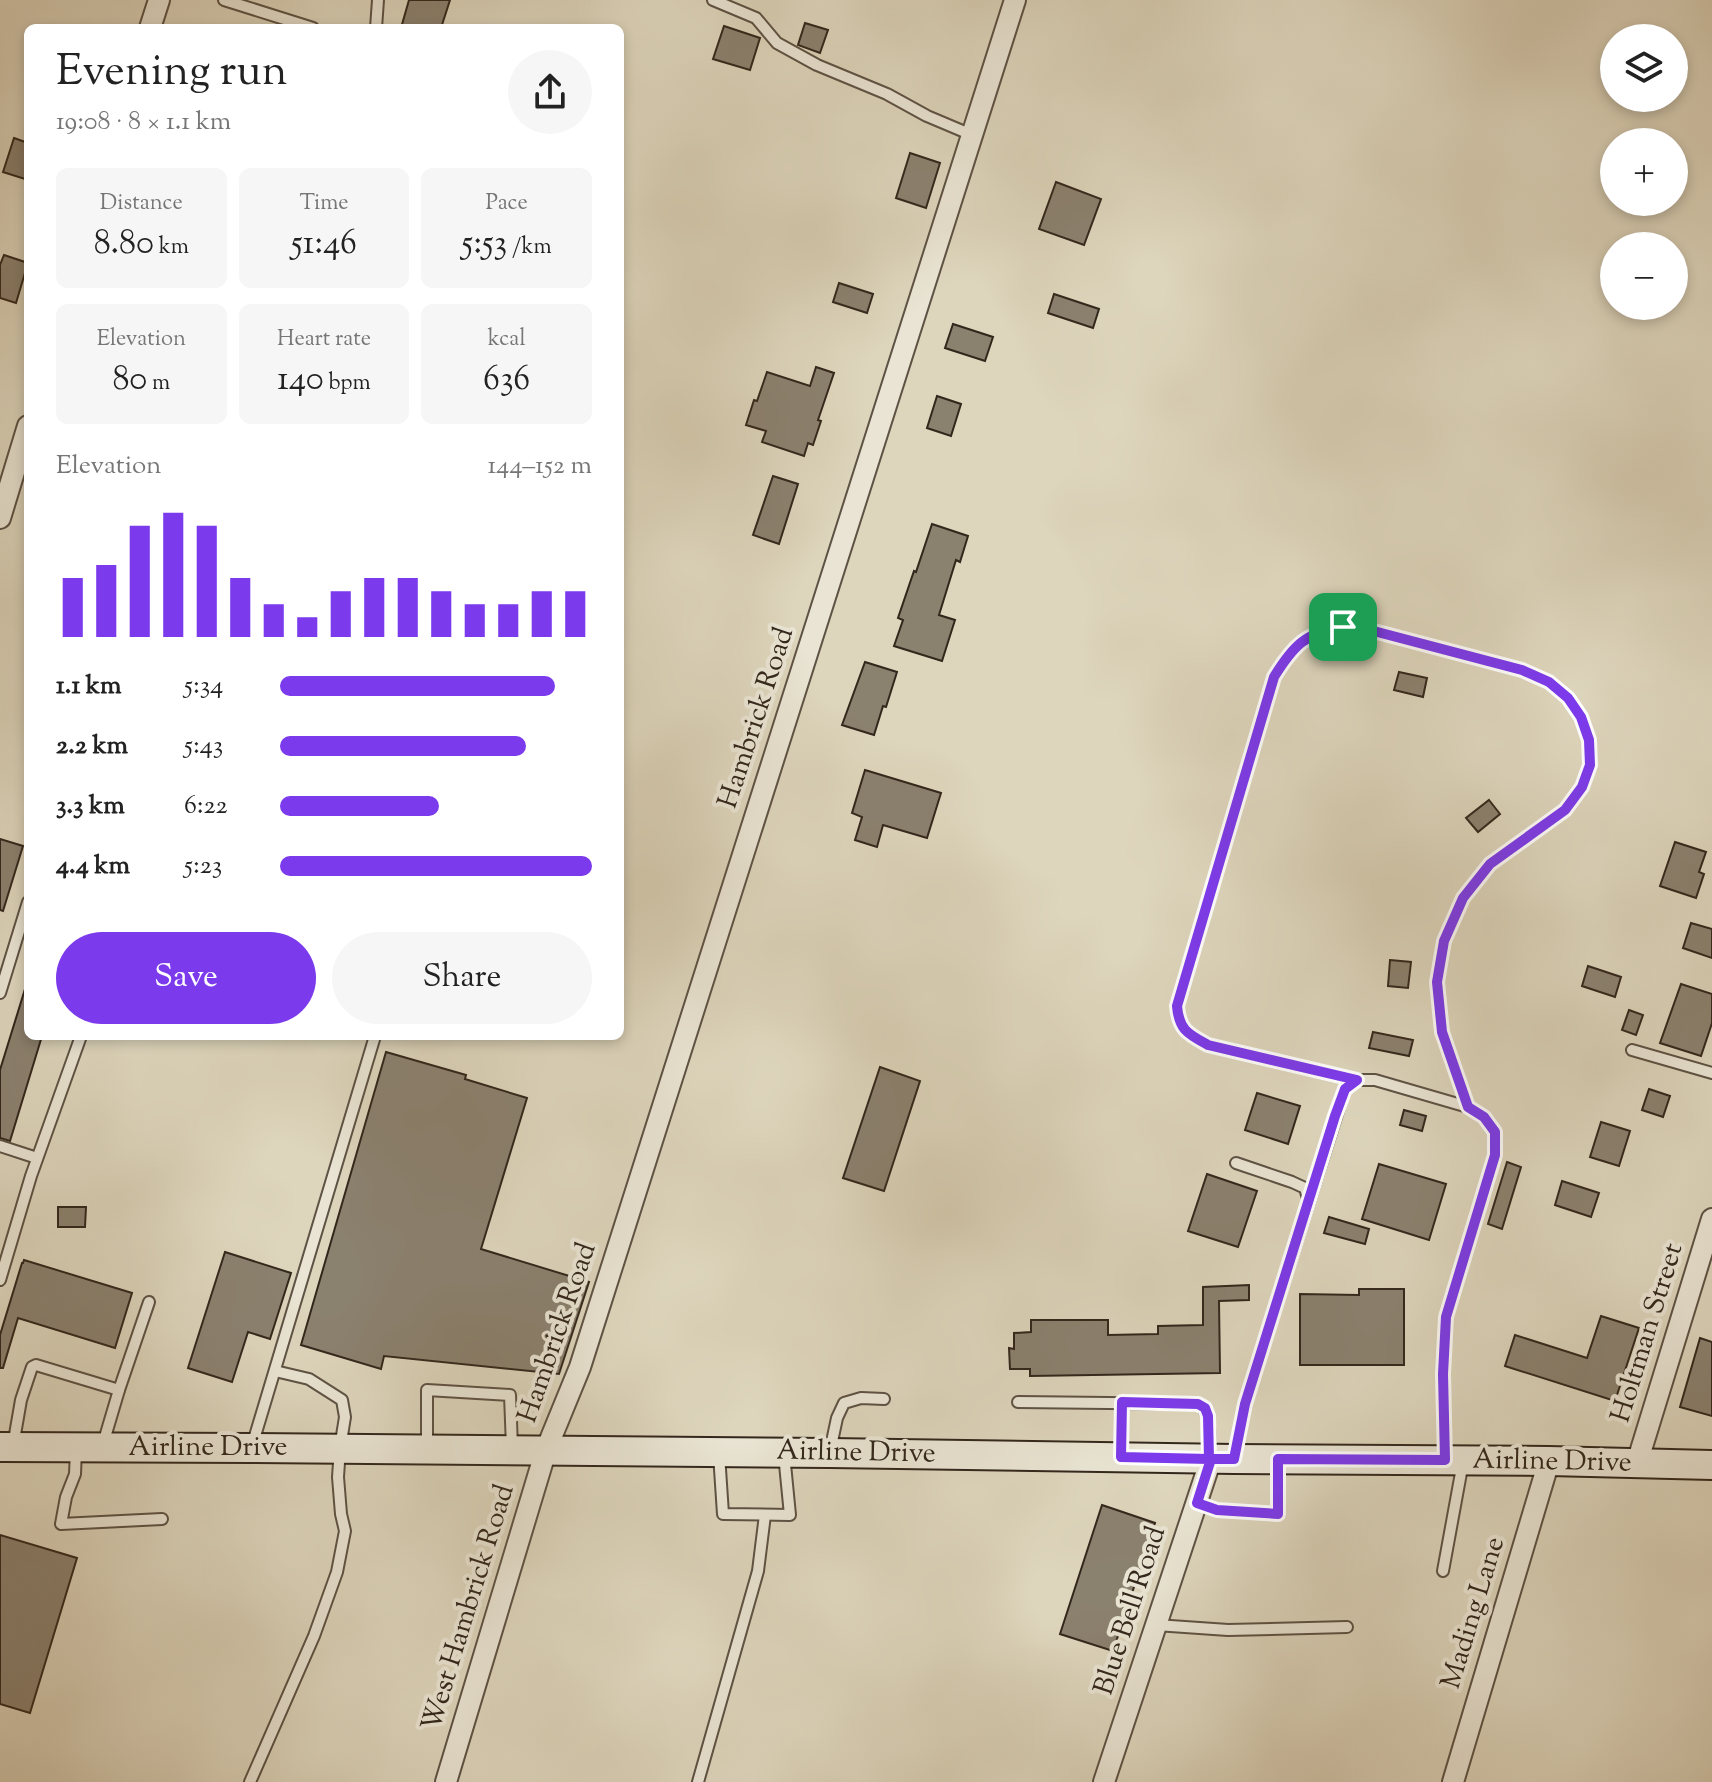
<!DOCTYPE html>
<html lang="en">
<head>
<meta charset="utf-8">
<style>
	:root { --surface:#fff; --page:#f6f6f6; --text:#222; --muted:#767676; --accent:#7c3aed }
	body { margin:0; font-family:"Sorts Mill Goudy",serif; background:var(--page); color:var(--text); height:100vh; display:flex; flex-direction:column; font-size:30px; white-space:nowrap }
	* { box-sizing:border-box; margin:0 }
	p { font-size:26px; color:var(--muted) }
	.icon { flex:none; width:44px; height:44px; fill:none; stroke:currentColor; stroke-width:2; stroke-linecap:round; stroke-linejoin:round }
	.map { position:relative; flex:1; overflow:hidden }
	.drawer { position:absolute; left:24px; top:24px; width:600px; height:1016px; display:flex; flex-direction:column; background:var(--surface); border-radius:12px; box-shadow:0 4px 12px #0003 }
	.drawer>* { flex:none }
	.buttons { position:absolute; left:1600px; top:24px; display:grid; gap:16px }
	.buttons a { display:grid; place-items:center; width:88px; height:88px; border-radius:50%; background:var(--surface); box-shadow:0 4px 12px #0003; font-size:40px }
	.pin { position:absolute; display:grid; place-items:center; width:68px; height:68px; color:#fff; margin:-34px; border-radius:16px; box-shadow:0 4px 12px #0006 }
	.round { display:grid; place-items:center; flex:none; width:84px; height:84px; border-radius:42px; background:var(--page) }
	.summary { display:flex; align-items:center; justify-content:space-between; height:136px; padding:0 32px }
	h1 { font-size:44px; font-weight:600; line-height:60px }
	.figures { display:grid; grid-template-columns:repeat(3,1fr); gap:12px; height:136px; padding:8px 32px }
	.figures div { display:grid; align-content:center; border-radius:12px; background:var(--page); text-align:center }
	.figures b { font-size:34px; font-weight:600 }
	.figures small { font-size:22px; font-weight:400 }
	.figures p { font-size:22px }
	.chart { height:224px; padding:16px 32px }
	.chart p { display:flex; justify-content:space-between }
	.chart svg { width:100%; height:144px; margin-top:8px; stroke:var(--accent); stroke-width:6 }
	.action { display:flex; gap:16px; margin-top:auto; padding:16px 32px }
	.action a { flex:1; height:92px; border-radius:48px; background:var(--accent); color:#fff; font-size:32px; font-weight:600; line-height:92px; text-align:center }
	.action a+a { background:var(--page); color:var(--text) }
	ul { padding:0 32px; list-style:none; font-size:26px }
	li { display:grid; grid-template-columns:128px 96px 1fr; align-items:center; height:60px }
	li i { height:20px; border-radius:10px; background:var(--accent) }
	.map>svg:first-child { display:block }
</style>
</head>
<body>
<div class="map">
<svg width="1712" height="1782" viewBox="0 0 1712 1782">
	<rect width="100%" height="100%" fill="#ddd5bc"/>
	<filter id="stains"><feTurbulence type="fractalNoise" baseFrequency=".0025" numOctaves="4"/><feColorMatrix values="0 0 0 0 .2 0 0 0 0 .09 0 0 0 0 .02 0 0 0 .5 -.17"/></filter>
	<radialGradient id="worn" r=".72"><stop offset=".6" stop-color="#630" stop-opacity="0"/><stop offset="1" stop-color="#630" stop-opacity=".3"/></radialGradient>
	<g fill="#8b816f" stroke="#33271c" stroke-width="2">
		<path d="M409 0H450L441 28H401Z"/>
		<path d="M805 23 828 30 820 53 798 45Z"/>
		<path d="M724 26 760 38 750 70 713 59Z"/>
		<path d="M14 138 28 143V180L3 172Z"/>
		<path d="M910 153 940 163 926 208 896 198Z"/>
		<path d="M1056 182 1101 199 1084 245 1039 229Z"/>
		<path d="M4 255 28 263 16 303 0 298V265Z"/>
		<path d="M839 283 873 294 867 313 833 302Z"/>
		<path d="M1054 294 1099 309 1093 328 1048 313Z"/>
		<path d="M953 324 993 337 985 361 945 348Z"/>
		<path d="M816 367 834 373 818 420 821 421 813 445 808 443 804 456 762 442 766 431 746 425 754 400 757 401 767 372 810 386Z"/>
		<path d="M937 396 961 404 951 436 927 428Z"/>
		<path d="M773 476 798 484 779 544 753 535Z"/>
		<path d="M932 524 968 536 960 562 956 560 939 615 955 620 942 661 894 646 903 620 898 618 914 571 916 572Z"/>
		<path d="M865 662 897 672 886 707 883 706 874 735 842 725Z"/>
		<path d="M1399 672 1427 678 1423 697 1394 690Z"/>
		<path d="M865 770 941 793 927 838 883 825 877 847 855 840 862 817 852 813Z"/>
		<path d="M1489 800 1500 814 1478 832 1466 818Z"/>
		<path d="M0 839 23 846 3 911 0 910Z"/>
		<path d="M1675 842 1706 852 1699 872 1704 874 1696 898 1660 886Z"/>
		<path d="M1691 923 1712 929V958L1683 948Z"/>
		<path d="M1390 960 1411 962 1408 988 1388 986Z"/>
		<path d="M1588 966 1621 977 1615 997 1582 986Z"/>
		<path d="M1681 984 1712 994V1023L1701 1056 1660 1043Z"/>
		<path d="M25 989 28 990V1036H42L10 1141 0 1138V1070Z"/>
		<path d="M1629 1010 1643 1015 1636 1035 1622 1030Z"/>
		<path d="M1373 1032 1413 1040 1409 1056 1369 1048Z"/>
		<path d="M386 1052 466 1075 465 1079 527 1098 481 1249 589 1282 559 1374 384 1356 381 1369 301 1345Z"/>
		<path d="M880 1067 920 1081 884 1191 843 1178Z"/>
		<path d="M1649 1089 1670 1096 1663 1117 1642 1110Z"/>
		<path d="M1257 1093 1300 1106 1288 1144 1245 1130Z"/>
		<path d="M1404 1110 1426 1116 1422 1131 1400 1125Z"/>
		<path d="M1601 1122 1630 1131 1619 1166 1590 1157Z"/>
		<path d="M1507 1162 1521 1167 1502 1229 1488 1224Z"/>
		<path d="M1379 1164 1446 1184 1429 1240 1362 1219Z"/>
		<path d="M1207 1174 1257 1191 1238 1247 1188 1231Z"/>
		<path d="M1562 1181 1599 1193 1591 1217 1555 1205Z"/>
		<path d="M58 1207H86L85 1227H58Z"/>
		<path d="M1329 1217 1369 1229 1365 1244 1324 1233Z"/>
		<path d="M225 1252 291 1273 270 1339 248 1332 232 1382 188 1368Z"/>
		<path d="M24 1260 132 1293 115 1348 18 1318 3 1368H0V1335L22 1263H23Z"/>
		<path d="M1249 1285V1300L1219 1301 1220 1373 1030 1376V1369H1010L1009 1348 1014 1349V1333L1031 1332V1320H1108V1335L1158 1334V1326L1203 1325V1287Z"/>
		<path d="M1359 1289H1404V1365H1300V1294L1359 1295Z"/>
		<path d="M1601 1316 1639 1328 1615 1401 1505 1366 1515 1335 1587 1358Z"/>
		<path d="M1700 1338 1712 1342V1416L1680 1407Z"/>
		<path d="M1102 1505 1155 1523 1113 1651 1060 1634Z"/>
		<path d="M0 1535 77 1558 30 1713 0 1704Z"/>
	</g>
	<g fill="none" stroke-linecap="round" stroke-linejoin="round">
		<g stroke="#5e5244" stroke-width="14">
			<g id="lane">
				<path d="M224 0 313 28"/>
				<path d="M713 0 756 18 777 43 817 65 887 94 927 116 972 135"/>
				<path d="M376 28 378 0"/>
				<path d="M0 993 28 902"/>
				<path d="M1632 1050 1712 1073"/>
				<path d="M1357 1080 1208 1045C1188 1034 1179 1030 1177 1006L1274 677C1299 636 1316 624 1366 629L1522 670 1549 682 1568 698 1581 717 1589 740 1590 765 1582 787 1565 810 1490 864 1463 898 1444 941 1437 982 1442 1032 1468 1107"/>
				<path d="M0 1146 37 1158"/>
				<path d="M1309 1202 1345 1089 1357 1080H1375L1468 1107 1484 1117 1495 1132V1155L1446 1317 1443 1374 1445 1457"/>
				<path d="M0 1280 31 1176 81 1036"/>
				<path d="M119 1390 149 1302"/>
				<path d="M1018 1402 1198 1404C1214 1413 1208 1440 1209 1457"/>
				<path d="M13 1446 21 1400 32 1367 36 1365 119 1390 103 1444"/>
				<path d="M252 1446 375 1036"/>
				<path d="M427 1447V1390L510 1395 512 1447"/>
				<path d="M76 1450 75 1474 66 1497 61 1524 162 1519"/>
				<path d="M830 1451 837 1418 844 1403 861 1398 884 1399"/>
				<path d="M719 1454 723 1514 790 1515 784 1454"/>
				<path d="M1121 1455 1122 1402"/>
				<path d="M1235 1457 1245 1404 1309 1202 1305 1188 1292 1182 1236 1163"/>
				<path d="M1197 1503 1217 1510 1278 1514V1463"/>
				<path d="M1443 1571 1463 1462"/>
				<path d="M1156 1625 1228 1630 1347 1627"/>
				<path d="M250 1782 314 1636 337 1572 345 1531 341 1514 338 1477 340 1448 345 1417 342 1400 309 1379 275 1371"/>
				<path d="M698 1782 758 1571 765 1515"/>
			</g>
		</g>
		<g stroke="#5e5244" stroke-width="24">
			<g id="street">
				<path d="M150 28 159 0"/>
				<path d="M0 518 28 426"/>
				<path d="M1637 1463 1712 1219"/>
				<path d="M446 1782 546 1450 580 1367 1015 0"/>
				<path d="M1104 1782 1211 1459"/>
				<path d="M1453 1782 1549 1461"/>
			</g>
		</g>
		<g stroke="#33271c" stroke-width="32">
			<path id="secondary" d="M0 1447 251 1448 830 1453 1234 1459 1549 1461 1712 1465"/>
		</g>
		<use href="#lane" stroke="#e9e4d3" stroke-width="10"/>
		<use href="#street" stroke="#e9e4d3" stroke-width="20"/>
		<use href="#secondary" stroke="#e9e4d3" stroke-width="28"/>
	</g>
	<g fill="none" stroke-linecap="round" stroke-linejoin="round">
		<g stroke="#fff" stroke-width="16">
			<path id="route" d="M1343 627C1306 632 1293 646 1274 677L1177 1006C1179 1030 1188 1034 1208 1045L1357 1080 1345 1089 1335 1116 1245 1404 1234 1459H1209L1121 1457 1122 1402 1198 1404 1205 1408 1208 1416 1209 1459H1211L1197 1503 1217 1510 1278 1514V1459L1445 1460 1443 1374 1446 1317 1495 1155V1132L1484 1117 1468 1107 1442 1032 1437 982 1444 941 1463 898 1490 864 1565 810 1582 787 1590 765 1589 740 1581 717 1568 698 1549 682 1522 670 1366 629 1343 627"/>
		</g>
		<use href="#route" stroke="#7c3aed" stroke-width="10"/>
	</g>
	<g text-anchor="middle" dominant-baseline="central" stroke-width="8" stroke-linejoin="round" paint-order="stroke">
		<g font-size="28" fill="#33271c" stroke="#e9e4d3">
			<text transform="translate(757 718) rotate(-72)">Hambrick Road</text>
			<text transform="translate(558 1333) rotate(-71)">Hambrick Road</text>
			<text transform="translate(1648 1333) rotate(-73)">Holtman Street</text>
			<text x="208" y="1448">Airline Drive</text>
			<text transform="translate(856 1453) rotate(1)">Airline Drive</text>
			<text transform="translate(1552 1462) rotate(1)">Airline Drive</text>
			<text transform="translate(469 1608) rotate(-73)">West Hambrick Road</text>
			<text transform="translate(1131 1611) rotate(-72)">Blue Bell Road</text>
			<text transform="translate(1474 1613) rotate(-73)">Mading Lane</text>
		</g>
	</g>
	<rect width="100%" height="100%" filter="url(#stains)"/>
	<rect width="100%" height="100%" fill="url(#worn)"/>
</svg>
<div class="buttons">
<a><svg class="icon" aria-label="layers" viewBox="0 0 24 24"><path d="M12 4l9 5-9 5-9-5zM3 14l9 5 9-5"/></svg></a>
<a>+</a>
<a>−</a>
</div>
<div class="pin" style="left:1343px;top:627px;background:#1e9e55"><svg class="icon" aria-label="arrive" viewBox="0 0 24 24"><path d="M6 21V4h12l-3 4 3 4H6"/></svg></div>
<section class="drawer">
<div class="summary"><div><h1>Evening run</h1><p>19:08 · 8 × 1.1 km</p></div><a class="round"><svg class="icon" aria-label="share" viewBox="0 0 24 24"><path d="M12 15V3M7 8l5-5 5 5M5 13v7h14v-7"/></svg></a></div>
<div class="figures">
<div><p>Distance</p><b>8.80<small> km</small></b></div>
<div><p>Time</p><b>51:46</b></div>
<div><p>Pace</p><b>5:53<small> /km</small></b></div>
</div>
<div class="figures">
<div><p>Elevation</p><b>80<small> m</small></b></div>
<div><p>Heart rate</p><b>140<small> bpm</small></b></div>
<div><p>kcal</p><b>636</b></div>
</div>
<div class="chart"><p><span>Elevation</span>144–152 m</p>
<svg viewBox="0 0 160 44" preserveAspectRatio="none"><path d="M5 44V26M15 44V22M25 44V10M35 44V6M45 44V10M55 44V26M65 44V34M75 44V38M85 44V30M95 44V26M105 44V26M115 44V30M125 44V34M135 44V34M145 44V30M155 44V30"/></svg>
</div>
<ul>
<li><b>1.1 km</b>5:34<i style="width:88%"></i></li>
<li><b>2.2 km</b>5:43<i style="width:79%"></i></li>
<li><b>3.3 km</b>6:22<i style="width:51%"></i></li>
<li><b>4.4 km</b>5:23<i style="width:100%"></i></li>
</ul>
<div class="action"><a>Save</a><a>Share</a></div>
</section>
</div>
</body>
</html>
